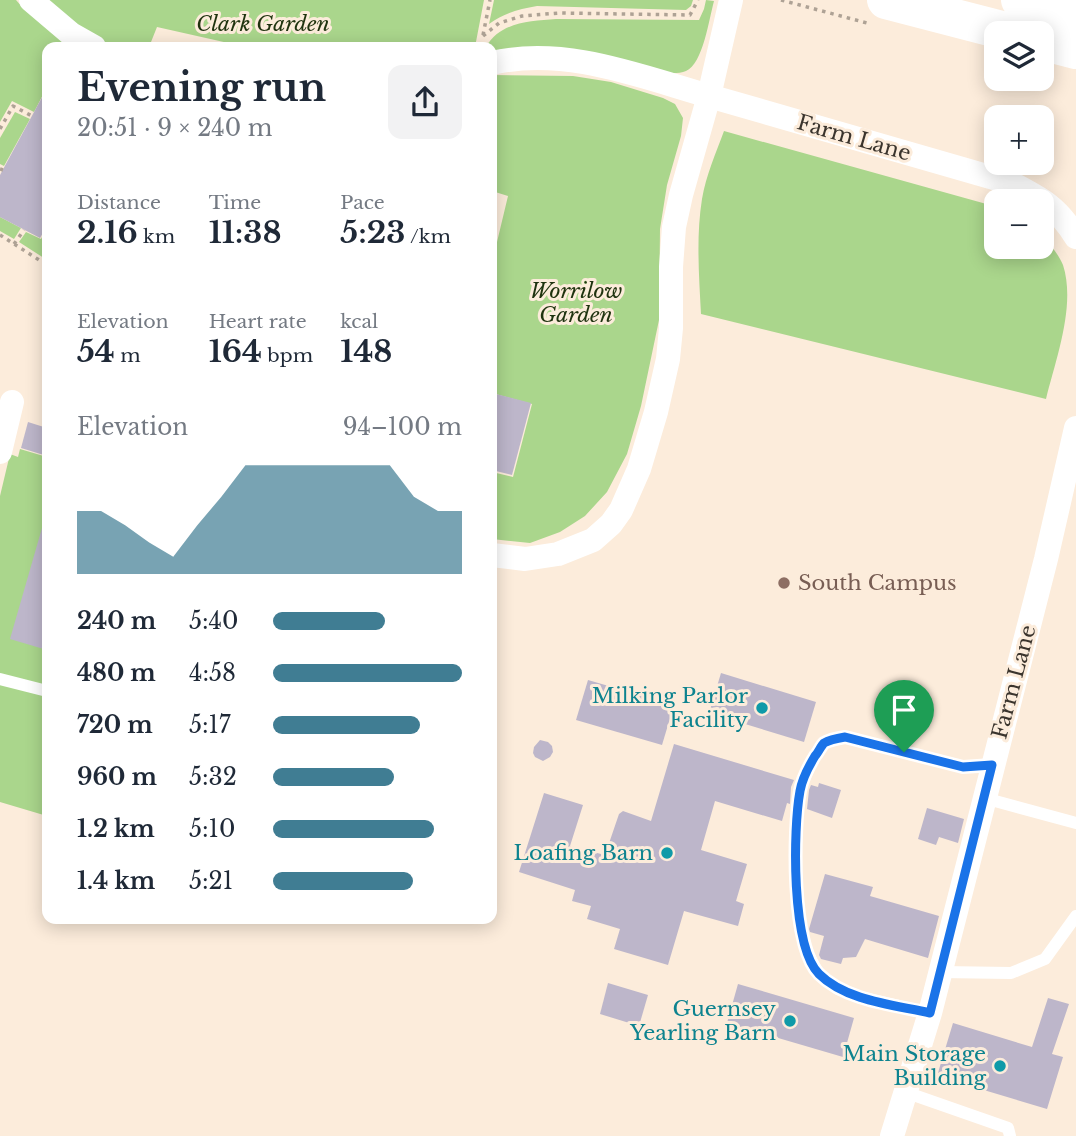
<!DOCTYPE html>
<html lang="en">
<head>
<meta charset="utf-8">
<style>
	:root { --surface:#fff; --page:#f2f2f3; --text:#1f2937; --muted:#747a83; --accent:#407d93 }
	body { margin:0; font-family:"Libre Baskerville",serif; background:var(--page); color:var(--text); height:100vh; display:flex; flex-direction:column; font-size:26px; white-space:nowrap }
	* { box-sizing:border-box; margin:0 }
	p { font-size:23px; color:var(--muted) }
	.icon { flex:none; width:38px; height:38px; fill:none; stroke:currentColor; stroke-width:2; stroke-linecap:round; stroke-linejoin:round }
	.map { position:relative; flex:1; overflow:hidden }
	.side { position:absolute; left:42px; top:42px; width:455px; height:882px; display:flex; flex-direction:column; background:var(--surface); border-radius:14px; box-shadow:0 4px 18px #0003 }
	.side>* { flex:none }
	.controls { position:absolute; left:984px; top:21px; display:grid; gap:14px }
	.controls a { display:grid; place-items:center; width:70px; height:70px; border-radius:14px; background:var(--surface); box-shadow:0 4px 18px #0003; font-size:35px }
	.pin { position:absolute; display:grid; place-items:center; width:60px; height:60px; color:#fff; margin:-72px -30px; border-radius:50% 50% 50% 0; rotate:-45deg; box-shadow:0 0 7px #0007 }
	.pin .icon { rotate:45deg }
	.round { display:grid; place-items:center; flex:none; width:74px; height:74px; border-radius:14px; background:var(--page) }
	.overview { display:flex; align-items:center; justify-content:space-between; height:119px; padding:0 35px }
	h1 { font-size:38px; font-weight:700; line-height:52px }
	.figures { display:grid; grid-template-columns:repeat(3,1fr); gap:10px; height:119px; padding:7px 35px }
	.figures div { display:grid; align-content:center }
	.figures b { font-size:30px; font-weight:700 }
	.figures small { font-size:19px; font-weight:400 }
	.figures p { font-size:19px }
	.chart { height:196px; padding:14px 35px }
	.chart p { display:flex; justify-content:space-between }
	.chart svg { width:100%; height:126px; margin-top:7px; fill:var(--accent); opacity:.7 }
	ul { padding:0 35px; list-style:none; font-size:23px }
	li { display:grid; grid-template-columns:112px 84px 1fr; align-items:center; height:52px }
	li i { height:18px; border-radius:9px; background:var(--accent) }
	.map>svg:first-child { display:block }
</style>
</head>
<body>
<div class="map">
<svg width="1076" height="1136" viewBox="0 0 1076 1136">
	<rect width="100%" height="100%" fill="#fcecdb"/>
	<g fill="#aad68c">
		<path d="M0 0H16L23 8 75 47H47V87L34 112 12 101 0 122Z"/>
		<path d="M42 0H484L475 47H246L157 27 149 47H111L99 42Z"/>
		<path d="M494 0H693L691 6 686 10 537 6C519 9 504 13 489 24Z"/>
		<path d="M706 0 714 1C709 19 703 64 686 71 680 74 670 73 663 73L492 56V47H486C500 22 530 21 556 19L699 20 704 9Z"/>
		<path d="M492 75 573 76 611 82 663 98 675 104 683 118 681 136 667 185 660 229 659 320 641 406 627 454 607 492 585 516 560 532 530 543 492 539V472L513 477 532 404 492 393V263L508 196 492 191Z"/>
		<path d="M15 112 30 119 4 166 0 164V138Z"/>
		<path d="M724 131 990 205 996 208V247H1041V235L1045 238C1051 246 1059 255 1063 265 1076 305 1056 359 1046 399L701 314C699 276 696 237 702 199 706 175 716 153 724 131Z"/>
		<path d="M0 217 21 228 14 239 0 231Z"/>
		<path d="M47 228V260L19 242 26 232 41 239Z"/>
		<path d="M20 449 47 457V816L0 802V496L10 454 18 457Z"/>
	</g>
	<g fill="#bdb6ca">
		<path d="M47 88V226L40 238 0 217V175Z"/>
		<path d="M492 393 531 403 512 475 492 470Z"/>
		<path d="M28 422 47 428V456L21 448Z"/>
		<path d="M42 528 47 529V650L10 639Z"/>
		<path d="M721 673 816 702 804 742 709 713Z"/>
		<path d="M588 680 674 705 662 745 576 720Z"/>
		<path d="M540 740 548 742 552 746 553 752 550 757 543 761 535 757 533 753 534 747Z"/>
		<path d="M674 744 794 780 791 787 790 804 787 803 782 821 715 801 701 850 747 864 736 901 744 904 738 926 684 911 668 965 614 949 620 929 587 919 591 906 572 901 575 890 519 872 544 793 583 805 570 846 605 855 619 814 623 811 651 821Z"/>
		<path d="M819 783 841 790 832 818 807 809 809 790 811 785 818 787Z"/>
		<path d="M927 808 964 819 958 843 939 837 936 845 918 839Z"/>
		<path d="M825 874 873 887 870 896 939 916 928 958 865 939 856 957 843 958 841 964 821 959 819 955 824 936 810 932 809 929Z"/>
		<path d="M608 983 648 995 639 1026 600 1014Z"/>
		<path d="M738 984 854 1018 843 1057 727 1023Z"/>
		<path d="M1048 998 1069 1004 1052 1054 1063 1057 1047 1109 937 1076 953 1023 1032 1047Z"/>
	</g>
	<g fill="none" stroke-linecap="round" stroke-linejoin="round">
		<g stroke="#aea295" stroke-width="3.5" stroke-dasharray="3.5 5" stroke-linecap="butt">
			<path d="M781 0 867 23"/>
			<path d="M483 35 490 0"/>
			<path d="M483 36 499 23 522 16 559 13 690 15 698 0"/>
			<path d="M0 129 13 106 32 116"/>
			<path d="M0 169 3 170"/>
			<path d="M0 235 47 265"/>
			<path d="M14 244 24 230"/>
		</g>
		<g stroke="#fff" stroke-width="12">
			<path d="M0 679 47 691"/>
			<path d="M984 798 1076 823"/>
			<path d="M940 972 1011 973 1045 959 1076 916"/>
			<path d="M930 1013 860 997 838 989 818 973 806 950 800 928 795 871 796 826 800 788 810 764 823 743 845 737 963 767 992 765"/>
			<path d="M905 1092 1008 1128 1010 1136"/>
		</g>
		<g stroke="#fff" stroke-width="24">
			<path d="M31 0 71 34 94 47"/>
			<path d="M731 0 709 96 1011 183C1042 199 1057 207 1076 237"/>
			<path d="M492 63C565 46 639 76 709 96L681 195 674 227 671 267V328L668 359 656 412 639 469 621 510 611 524 593 540 558 554 525 559 492 555"/>
			<path d="M0 452 12 402"/>
			<path d="M892 1136 930 1013 1046 559 1076 428"/>
		</g>
		<g stroke="#fff" stroke-width="38">
			<path d="M886 0 1013 33"/>
			<path d="M1020 0 1076 18"/>
			<path d="M1041 41 1076 50"/>
		</g>
	</g>
	<g fill="none" stroke-linecap="round" stroke-linejoin="round">
		<g stroke="#fff" stroke-width="14">
			<path id="route" d="M845 737 963 767 992 765 930 1013C895 1005 846 1001 819 974 791 946 793 829 800 791 802 779 809 766 815 756 818 753 821 746 824 743 829 740 839 738 845 737Z"/>
		</g>
		<use href="#route" stroke="#1a73e8" stroke-width="9"/>
	</g>
	<circle fill="#8d6e63" stroke="#fcecdb" stroke-width="2.5" cx="784" cy="583" r="7"/>
	<g fill="#0f9aa8" stroke="#fcecdb" stroke-width="2.5">
		<circle cx="762" cy="708" r="7"/>
		<circle cx="667" cy="853" r="7"/>
		<circle cx="790" cy="1021" r="7"/>
		<circle cx="1000" cy="1066" r="7"/>
	</g>
	<g text-anchor="middle" dominant-baseline="central" stroke-width="6" stroke-linejoin="round" paint-order="stroke">
		<g font-size="21" font-style="italic" fill="#1f330f" stroke="#fcecdb">
			<text x="263" y="24">Clark Garden</text>
			<text x="576" y="291">Worrilow<tspan x="576" dy="24">Garden</tspan></text>
		</g>
		<g font-size="21" fill="#3a342d" stroke="#fcecdb">
			<text transform="translate(854 138) rotate(16)">Farm Lane</text>
			<text transform="translate(1014 682) rotate(-75)">Farm Lane</text>
		</g>
		<g font-size="21" fill="#785e54" stroke="#fcecdb" text-anchor="start">
			<text x="798" y="583">South Campus</text>
		</g>
		<g font-size="21" fill="#0d838f" stroke="#fcecdb" text-anchor="end">
			<text x="748" y="696">Milking Parlor<tspan x="748" dy="24">Facility</tspan></text>
			<text x="653" y="853">Loafing Barn</text>
			<text x="776" y="1009">Guernsey<tspan x="776" dy="24">Yearling Barn</tspan></text>
			<text x="986" y="1054">Main Storage<tspan x="986" dy="24">Building</tspan></text>
		</g>
	</g>
</svg>
<div class="controls">
<a><svg class="icon" aria-label="layers" viewBox="0 0 24 24"><path d="M12 4l9 5-9 5-9-5zM3 14l9 5 9-5"/></svg></a>
<a>+</a>
<a>−</a>
</div>
<div class="pin" style="left:904px;top:752px;background:#1e9e55"><svg class="icon" aria-label="arrive" viewBox="0 0 24 24"><path d="M6 21V4h12l-3 4 3 4H6"/></svg></div>
<section class="side">
<div class="overview"><div><h1>Evening run</h1><p>20:51 · 9 × 240 m</p></div><a class="round"><svg class="icon" aria-label="share" viewBox="0 0 24 24"><path d="M12 15V3M7 8l5-5 5 5M5 13v7h14v-7"/></svg></a></div>
<div class="figures">
<div><p>Distance</p><b>2.16<small> km</small></b></div>
<div><p>Time</p><b>11:38</b></div>
<div><p>Pace</p><b>5:23<small> /km</small></b></div>
</div>
<div class="figures">
<div><p>Elevation</p><b>54<small> m</small></b></div>
<div><p>Heart rate</p><b>164<small> bpm</small></b></div>
<div><p>kcal</p><b>148</b></div>
</div>
<div class="chart"><p><span>Elevation</span>94–100 m</p>
<svg viewBox="0 0 160 44" preserveAspectRatio="none"><path d="M0 44V22L10 22L20 27L30 33L40 38L50 27L60 17L70 6L80 6L90 6L100 6L110 6L120 6L130 6L140 17L150 22L160 22V44z"/></svg>
</div>
<ul>
<li><b>240 m</b>5:40<i style="width:59%"></i></li>
<li><b>480 m</b>4:58<i style="width:100%"></i></li>
<li><b>720 m</b>5:17<i style="width:78%"></i></li>
<li><b>960 m</b>5:32<i style="width:64%"></i></li>
<li><b>1.2 km</b>5:10<i style="width:85%"></i></li>
<li><b>1.4 km</b>5:21<i style="width:74%"></i></li>
</ul>
</section>
</div>
</body>
</html>
